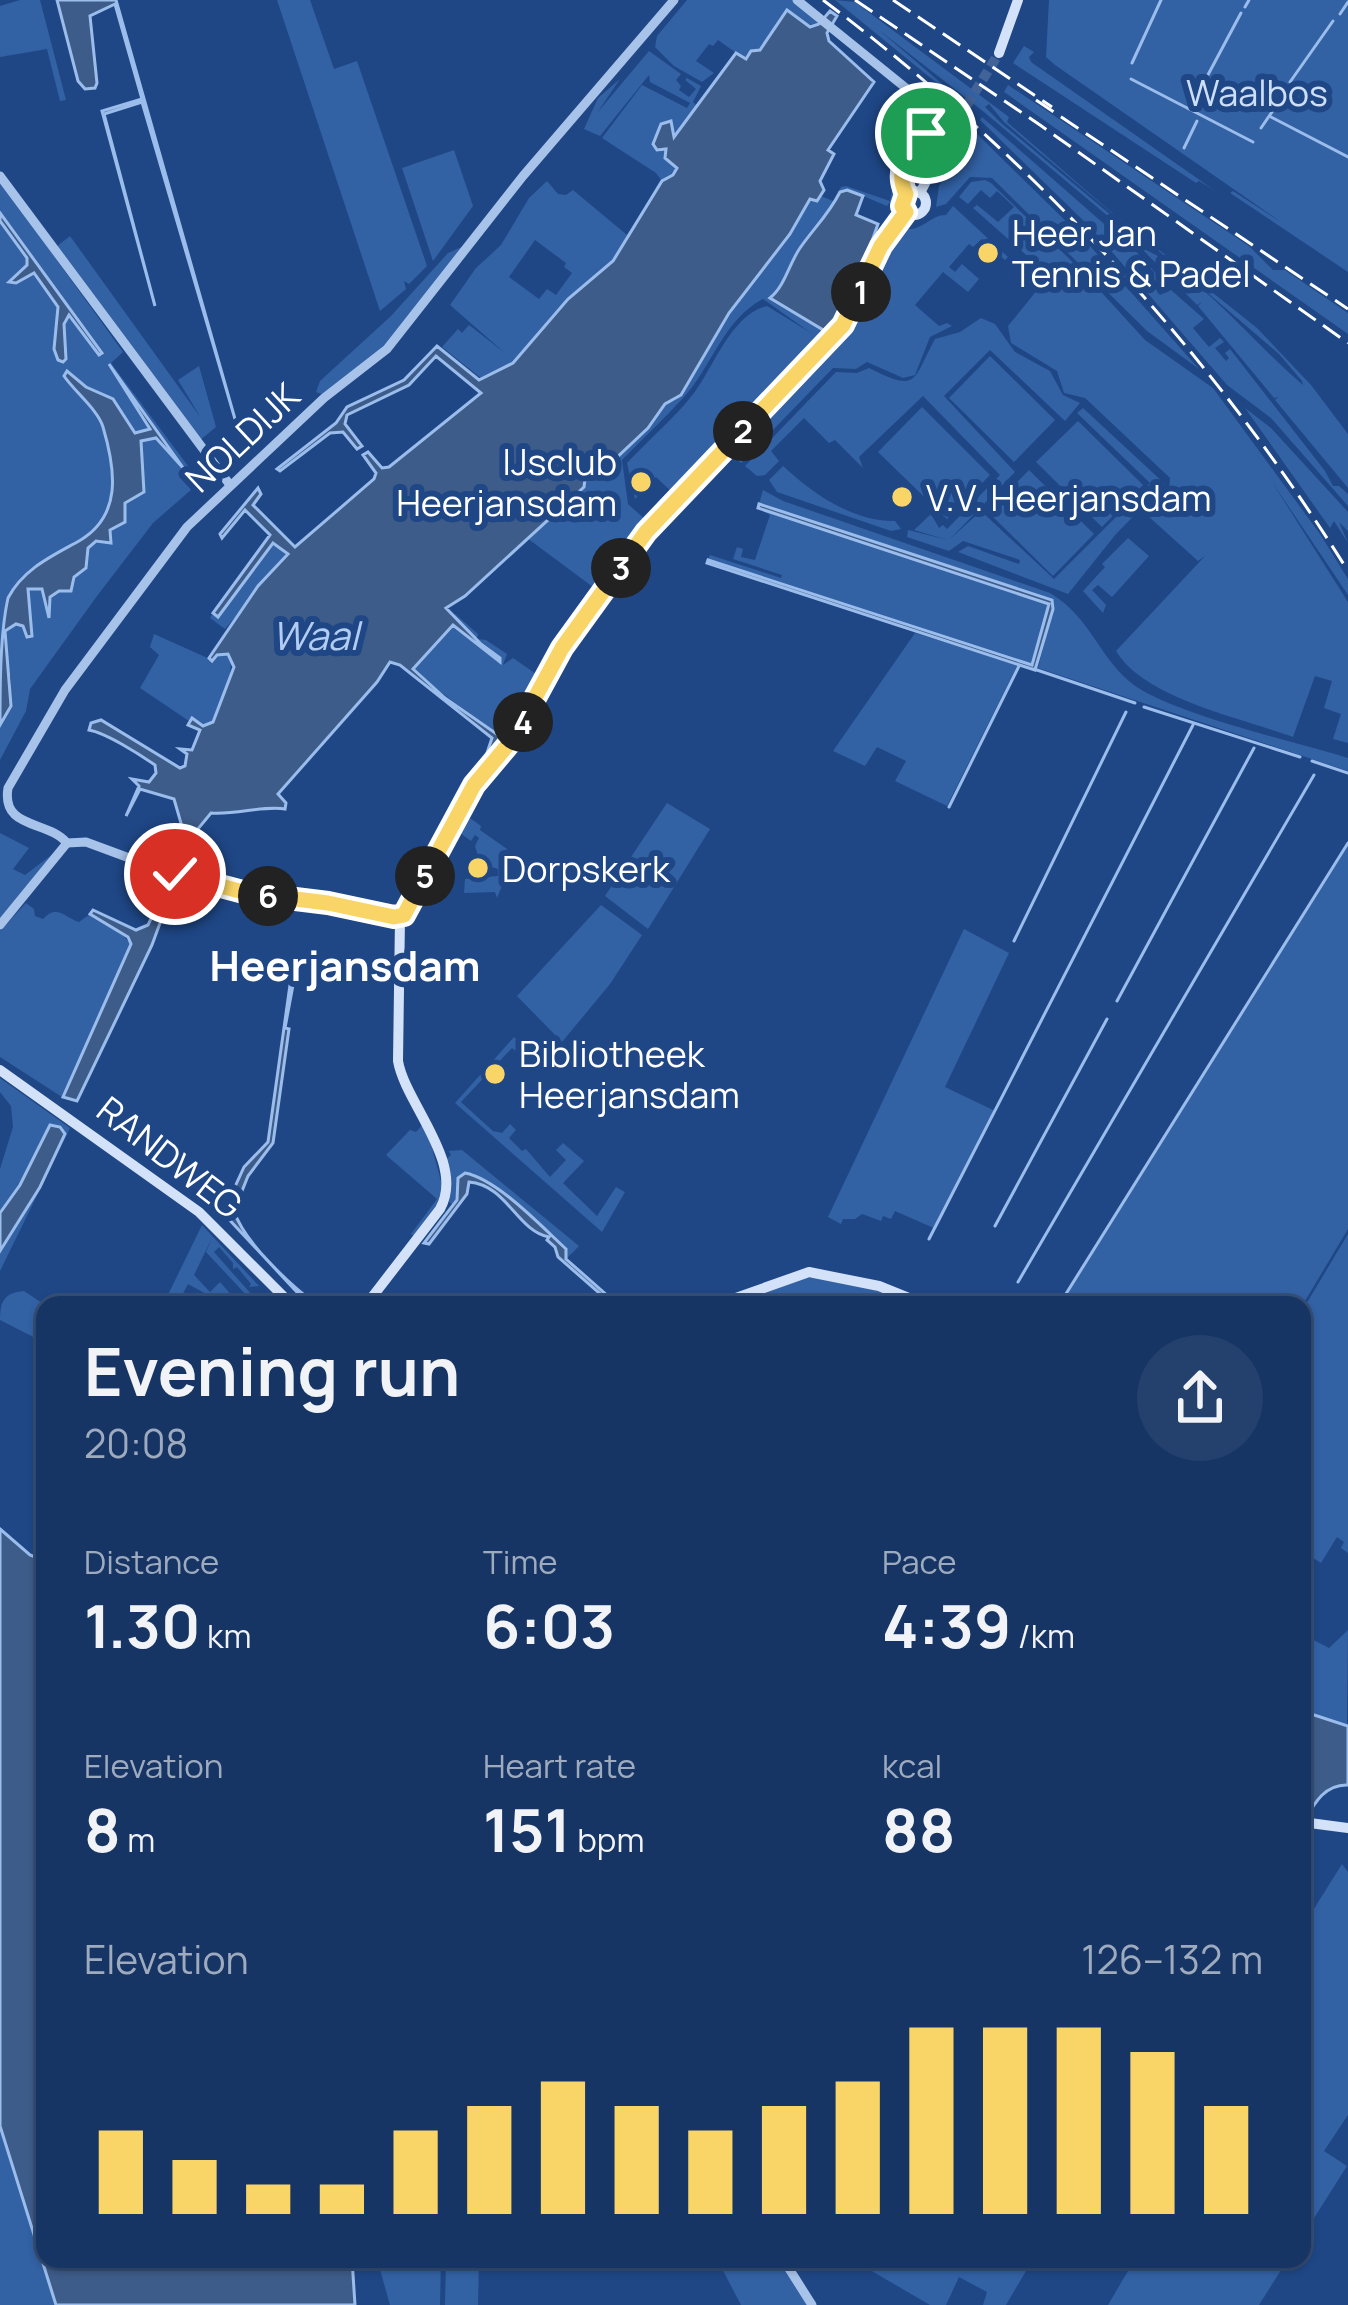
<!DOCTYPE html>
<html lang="en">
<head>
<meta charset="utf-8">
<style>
	:root { --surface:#173564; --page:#24406d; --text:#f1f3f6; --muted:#9eabbf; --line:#365078; --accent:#f9d567 }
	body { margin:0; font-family:Manrope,sans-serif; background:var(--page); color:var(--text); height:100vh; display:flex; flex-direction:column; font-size:45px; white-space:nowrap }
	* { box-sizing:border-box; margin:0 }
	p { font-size:39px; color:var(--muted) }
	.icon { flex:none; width:66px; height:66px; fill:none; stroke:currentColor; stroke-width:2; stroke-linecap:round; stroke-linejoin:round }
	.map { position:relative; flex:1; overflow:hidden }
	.side { position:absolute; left:36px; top:1296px; width:1275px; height:972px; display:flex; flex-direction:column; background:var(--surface); border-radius:24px; box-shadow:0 3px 9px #0004,0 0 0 3px var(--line) }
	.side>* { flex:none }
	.pin { position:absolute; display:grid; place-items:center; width:102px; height:102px; color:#fff; margin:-51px; border:6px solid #fff; border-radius:50%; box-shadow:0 3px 12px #0007 }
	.km { position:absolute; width:60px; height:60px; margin:-30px; border-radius:50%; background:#222; color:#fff; font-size:33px; line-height:60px; text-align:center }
	.round { display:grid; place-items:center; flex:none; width:126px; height:126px; border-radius:63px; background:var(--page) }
	.headline { display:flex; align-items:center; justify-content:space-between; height:204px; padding:0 48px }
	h1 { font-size:66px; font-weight:700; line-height:90px }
	.figures { display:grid; grid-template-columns:repeat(3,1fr); gap:18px; height:204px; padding:12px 48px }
	.figures div { display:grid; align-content:center }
	.figures b { font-size:60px; font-weight:700 }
	.figures small { font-size:33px; font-weight:400 }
	.figures p { font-size:33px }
	.chart { height:336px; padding:24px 48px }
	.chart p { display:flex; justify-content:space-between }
	.chart svg { width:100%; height:216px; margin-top:12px; stroke:var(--accent); stroke-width:6 }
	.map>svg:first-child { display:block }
</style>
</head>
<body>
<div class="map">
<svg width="1348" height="2305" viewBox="0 0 1348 2305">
	<rect width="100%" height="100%" fill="#1f4786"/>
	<g fill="#3261a4" fill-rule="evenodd">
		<path d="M20 0H40L66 100 60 101 47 49 0 57V6Z"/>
		<path d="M277 0H310L334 69 357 61 427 266 409 284 404 281 406 289 380 311Z"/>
		<path d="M687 0H794L821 22 806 26 794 15 780 20 760 50 746 60 718 40 713 46 709 44 696 61 714 73 702 82 674 66 655 47 657 36Z"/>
		<path d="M835 0 855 2 1009 117 1007 122 1133 231 1004 122 989 104 985 107 1001 123 1124 226 1128 233 984 112 879 30 961 100 960 102Z"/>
		<path d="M1049 0H1348V272L1230 193 1233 191 1281 222 1055 65 1046 57Z"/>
		<path d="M1024 46 1034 52 1029 57 1031 62 1214 190 1199 181 1196 183 1013 63Z"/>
		<path d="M649 51 681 74 676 80 681 86 679 90 689 97 696 89 685 80 687 78 701 86 693 102 696 105 734 56 671 142 661 124 657 149 666 150 665 158 677 169 673 175 662 181 656 173 602 138 642 85 687 108 690 103 650 82 649 75 600 136 584 129 598 98 620 79 597 113Z"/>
		<path d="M1008 85 1249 246 1273 270H1285L1348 313V334L1004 92Z"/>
		<path d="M982 117 1143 258 1163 282 1157 292 1160 295 1171 290 1204 319 1193 328 1209 347 1220 338 1224 342 1215 348 1226 361 1229 358 1225 353 1230 349 1325 471 1333 486H1339L1348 494V506L1271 418 1227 385 1093 230 980 120Z"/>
		<path d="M972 129 1083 238 1199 369 1147 331 992 178 970 177 946 204 936 207 939 186Z"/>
		<path d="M454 150 473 206 433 261 402 168Z"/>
		<path d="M897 166 901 194 897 214 890 202 887 206 863 196 856 215 843 312 818 338 824 342 675 495 656 477 635 499 627 463C648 440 675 418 694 393 714 366 732 314 767 306L811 333 763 299C724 319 712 366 684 397 664 419 642 439 622 460L628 504 648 522 597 590 527 538 584 487V480L594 478 647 428 665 404 676 400 685 389C718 320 770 264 810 198L817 201 821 196 833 201 841 187 846 186 890 201Z"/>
		<path d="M985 180 991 183 1083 272 1145 340 1213 388 1320 534 1348 579V595L1272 482 1348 602V743L1333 739 1341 714 1324 708 1332 681 1315 676 1293 737C1242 718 1145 699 1116 651L1205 556 1198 561 1148 516 1169 491 1170 478 1085 398 1064 393 1057 371 1011 343 1008 326 1038 289 1011 264 1013 261 1041 286 1050 276 973 208 977 205 998 222 1014 207 997 191 990 198 981 190 968 204 959 197 971 182Z"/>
		<path d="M0 181 123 352 111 363 200 482 153 523 97 596 30 689 26 711 0 760V725L11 706V678L0 649V220L99 355 101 353 0 213Z"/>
		<path d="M547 181 558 194 566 195 573 190 627 235 612 262 568 299 513 363 482 379 442 347 458 329 462 333 469 325 505 353 450 305 476 268 501 245 529 198ZM535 240 566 263 564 267 572 273 556 295 547 289 539 299 509 277Z"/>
		<path d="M953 206 1008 257 1005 260 982 239 973 247 969 244 949 267 955 272 962 264 979 279 968 292 943 272 915 305 939 326 947 323 952 326 930 337 915 375 903 378 867 362 856 369 833 368 741 463 732 455 853 325 884 258 907 229C924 230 930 215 946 215Z"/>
		<path d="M1139 234 1257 328 1311 385 1348 434V488L1275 400 1278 397 1274 398 1198 306 1202 302 1197 305 1140 247C1197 271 1255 345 1303 385L1302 381 1279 354Z"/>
		<path d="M70 236 201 418 178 380 199 366 216 427 199 441 56 247Z"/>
		<path d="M464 246 376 357 324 395 316 392 320 381 391 316 448 253Z"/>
		<path d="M981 318 995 324 1015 352 1050 371 1063 395 1080 403 1065 421 990 350 944 396 1015 472 950 539 981 511 1054 579 1150 483 1077 413 1083 408 1165 484 1116 534 1068 594 958 552 968 546 1019 564 1020 560 963 541 949 551 907 537 908 530 948 540 914 530 931 514 939 528 943 525 947 529 1000 475 923 396 859 457 863 468 835 440 829 443 804 418 771 451 779 461 765 475 757 476 745 466 836 372 857 373 869 368C919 393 912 381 935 339L960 332Z"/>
		<path d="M990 356 1055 420 1014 462 949 398Z"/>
		<path d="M922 407 990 475 947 519 878 452Z"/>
		<path d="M1245 408 1271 428 1348 512V531L1339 522 1348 543 1334 521 1330 528Z"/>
		<path d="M1078 421 1143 485 1102 527 1036 462Z"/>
		<path d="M783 466C812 493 853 522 895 521L901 529 891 531 777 492 769 480Z"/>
		<path d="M1029 470 1094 534 1053 576 988 512Z"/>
		<path d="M763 490 783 501 1050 593C1090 617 1098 655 1130 682 1167 713 1297 742 1348 758V771L1038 668 1053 609 1052 600 759 504Z"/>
		<path d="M758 508 1049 604 1032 665 708 560 710 555 781 578 782 575 733 559 737 547 743 549 741 557 755 560 770 515Z"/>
		<path d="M1128 538 1149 556 1112 597 1098 585 1092 590 1106 605 1103 613 1083 591 1105 567 1102 564Z"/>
		<path d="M273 543 287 556 225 629 210 618 213 613 218 616Z"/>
		<path d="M455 614 478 634 477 639 486 640 507 654 503 665 513 658 542 678 522 718 499 736 413 671 453 625 501 662 500 657 452 618Z"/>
		<path d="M915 633 1018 664 947 806 895 781 906 761 877 747 865 766 833 751Z"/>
		<path d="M154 634 212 660 224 653 231 657 230 679 213 722 203 726 192 718 189 721 140 688 159 655 150 647Z"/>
		<path d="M667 803 710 829 648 929 605 896Z"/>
		<path d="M470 818 481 826 480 830 507 849 503 853 507 855 508 850 515 854 497 898 495 892 464 893 465 879 498 876V869L482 864V857L478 856 475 846 479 838 475 835 471 841 456 830 462 819Z"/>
		<path d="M0 833 29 848 13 869 25 875 62 847 0 919Z"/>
		<path d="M1348 845V1229L1302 1306 1079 1305 1065 1297Z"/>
		<path d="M26 903 34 909 35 916 43 919C57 904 64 917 79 922L90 914 116 928 131 944 62 1097 0 1057V931Z"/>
		<path d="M601 905 642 935 610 984 562 1042 517 996Z"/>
		<path d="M964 929 1009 953 945 1087 995 1111 936 1229 895 1211 891 1219 883 1216 881 1221 862 1214 855 1219H843L841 1224 828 1217Z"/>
		<path d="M514 1037 529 1055 526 1059 512 1048 461 1102 493 1131 502 1133 510 1124 516 1130 509 1138 522 1151 526 1149 550 1177 566 1160 556 1150 563 1143 584 1161 563 1183 597 1216 616 1187 625 1192 602 1232 455 1103Z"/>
		<path d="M0 1078 70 1128 0 1271V1251L40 1187 65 1132 50 1125 20 1185 0 1213V1169L13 1127 11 1106 0 1092Z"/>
		<path d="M425 1122 442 1185 440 1203 415 1237 411 1234 437 1199 386 1155 410 1130 416 1132Z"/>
		<path d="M462 1150 579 1246 566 1259V1249L510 1198 473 1173 457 1183 458 1199 453 1205 449 1202 451 1183 444 1161 451 1155 449 1151Z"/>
		<path d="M202 1225 259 1286 249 1287 251 1284 237 1267 233 1269V1263L219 1247 214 1252 252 1295 249 1298 206 1252 212 1238 194 1275 210 1292 220 1282 240 1305H203L208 1295 188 1284 177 1305H163Z"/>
		<path d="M1348 1234V1553L1341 1548 1344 1542 1337 1537 1321 1563 1302 1551V1311Z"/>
		<path d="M805 1277 851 1282 919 1305H729Z"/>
		<path d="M24 1291 45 1305V1343L0 1320C0 1301 4 1293 24 1291Z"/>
		<path d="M1348 1630 1347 1722 1348 1726 1302 1711V1692L1306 1693 1302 1689V1634L1329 1648Z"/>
		<path d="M1342 1864 1348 1872V2115L1324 2151 1347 2166 1302 2237V1928Z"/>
		<path d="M0 2126 56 2305H0Z"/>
		<path d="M377 2259H441L440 2305H390Z"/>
		<path d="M446 2259H479L478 2305H445Z"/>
		<path d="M717 2259H780L807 2305H741Z"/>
		<path d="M851 2259H1033L1006 2305H983L987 2292 959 2277 946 2305H930Z"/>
		<path d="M1135 2259H1288L1259 2305H1108Z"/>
	</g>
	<g fill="#3e5c8a" stroke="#9bbdec" stroke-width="3">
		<path d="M57 0H116L235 419 142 102 104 114 155 306 102 111 142 99 115 4 90 16 97 83 95 88 85 89 78 81Z"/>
		<path d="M787 10 810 27 819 24 830 11 837 16 827 33 829 41 874 82 828 150 834 154 820 181 824 190 817 201 810 199 790 234 729 313 681 395 665 404 648 428 596 477 585 479 584 487 465 596 446 608 481 644 500 658V662L453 625 413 669 445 698 498 735 507 721 512 722 505 739 487 753 492 738 400 665 390 662 377 682 278 794 286 803 285 809C265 805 236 815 211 813L188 841 179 839 181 823 174 799 140 789 126 816 139 786 132 779 149 782 156 773 155 765C139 754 106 733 89 730L91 723 101 720 180 768 185 766 187 754 180 749 192 750 200 730 188 725 192 718 203 726 213 722 234 667 228 654 217 655 212 661 209 658 258 586 288 554 273 543 218 617 213 613 270 535 245 510 222 538 220 534 258 488 261 494 253 505 295 547 374 479 376 473 363 455 368 452 382 468 389 467 481 393 436 356 409 385 347 415 345 424 362 446 357 449 343 432 330 433 280 471 277 469 336 423 347 407 404 380 437 346 479 380 513 363 568 299 613 261 662 181 673 175 677 168 665 158 666 149 657 150 653 144 661 124 671 121 674 137 736 53 746 59 751 51 760 50Z"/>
		<path d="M847 190 863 196 856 215 878 224 851 300 825 331 770 298C785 286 789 264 800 248 814 228 829 214 840 192Z"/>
		<path d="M0 213 102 353 99 355 69 315 64 324 66 359 63 362 58 360 54 349 58 307 34 273 16 283 9 282 27 265V258L0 221Z"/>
		<path d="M109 364 184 469 156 438 141 441 144 492 125 503V522L110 530 111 543 96 541 88 548 86 568 74 577 71 591H59L50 597 49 618 42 589H28L32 636 27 637 23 626 16 624 5 631 11 706 0 725C0 686 0 634 8 598 23 569 52 556 79 541 122 516 116 471 103 427 98 410 75 392 64 376L67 371 86 387 113 399 135 433 150 429Z"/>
		<path d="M759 504 1052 600 1053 609 1035 670 707 563 708 560 1032 665 1049 604 758 508Z"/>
		<path d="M159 902 167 904 152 945 77 1101 63 1097 131 944 128 937 90 914 93 910 136 930 148 925Z"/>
		<path d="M290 985H293L285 1028 289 1029 273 1143 248 1176 234 1211C244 1242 290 1285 317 1305H309L223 1213 244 1167 268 1142Z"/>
		<path d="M50 1125 60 1127 65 1134 40 1187 0 1251V1213L20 1185Z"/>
		<path d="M465 1173C497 1179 541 1226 566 1249V1259L618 1305H613L558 1257 555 1247 547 1240 549 1237C517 1231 507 1185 469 1182L467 1194 429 1244 424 1243 457 1200 458 1178Z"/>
		<path d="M0 1529 30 1555 45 1561V2259H352L355 2305H56L0 2126Z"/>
		<path d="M1302 1711 1348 1726V1785C1323 1784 1313 1806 1302 1825V1771L1307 1757 1302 1749Z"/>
	</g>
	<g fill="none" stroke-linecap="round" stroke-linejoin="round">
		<g stroke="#9bbdec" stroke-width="3">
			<path d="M1245 7 1249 0"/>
			<path d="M1340 14 1348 2"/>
			<path d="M1132 63 1161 0"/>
			<path d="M1131 79 1253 142"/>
			<path d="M1290 82 1333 21"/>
			<path d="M1194 101 1241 13"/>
			<path d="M1271 117 1348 157"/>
			<path d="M1261 128 1285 93"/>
			<path d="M1184 148 1197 121"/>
			<path d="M1034 669 1135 703"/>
			<path d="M1144 707 1300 757"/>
			<path d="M1312 761 1348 773"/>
			<path d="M949 807 1019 666"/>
			<path d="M1014 941 1126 712"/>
			<path d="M1117 1001 1254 748"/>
			<path d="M995 1226 1107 1019"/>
			<path d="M929 1239 1193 725"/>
			<path d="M1018 1282 1314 775"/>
			<path d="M1059 1305 1348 843"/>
		</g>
		<path stroke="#416398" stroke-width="10" stroke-dasharray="10 5" stroke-linecap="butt" d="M959 118 999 53"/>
		<g stroke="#a8c3ea" stroke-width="9">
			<path d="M797 0 922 101C946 145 885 150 906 194"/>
			<path d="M0 176 230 485"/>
			<path d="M400 918 306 899 247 893 167 872 86 842 67 843C49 820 1 830 8 788L65 690 187 527 324 398 387 349 523 176 674 0"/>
			<path d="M0 925 67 843"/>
			<path d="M783 2259 812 2305"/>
		</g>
		<g stroke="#d3e2f8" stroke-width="10">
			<path d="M999 53 1018 0"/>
			<circle cx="914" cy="203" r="12"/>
			<path d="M920 193 959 118"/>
			<path d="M0 1070 199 1212 292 1305"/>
			<path d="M366 1305 440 1209C466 1163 405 1103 398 1061L400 918 481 774 512 740 543 687 553 660 646 533 843 325 881 246 906 212"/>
			<path d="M716 1305 809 1272 879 1286 926 1305"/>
			<path d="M1302 1822 1348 1828"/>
		</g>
		<g stroke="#fff" stroke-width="3" stroke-dasharray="21 9" stroke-linecap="butt">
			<path d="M823 0C1031 156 1210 350 1348 571"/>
			<path d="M855 0 1040 125 1348 343"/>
			<path d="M893 0 1052 107"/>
			<path d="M1036 100 1348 309"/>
		</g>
	</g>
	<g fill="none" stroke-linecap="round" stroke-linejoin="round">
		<g stroke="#fff" stroke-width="24">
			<path id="route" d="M175 874 247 893 328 903 394 917 404 915 474 785 512 740 562 648 646 532 843 325 881 246 906 212 902 206 906 194C893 165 912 156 926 133"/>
		</g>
		<use href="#route" stroke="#f9d567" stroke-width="15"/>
	</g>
	<g fill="#f9d567" stroke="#1f4786" stroke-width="4.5">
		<circle cx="988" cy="253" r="12"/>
		<circle cx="641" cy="482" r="12"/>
		<circle cx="902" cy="497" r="12"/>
		<circle cx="478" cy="868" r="12"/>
		<circle cx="495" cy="1074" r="12"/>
	</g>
	<g text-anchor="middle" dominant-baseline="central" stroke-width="12" stroke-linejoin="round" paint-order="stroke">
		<g font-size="36" fill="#ccdef8" stroke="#1f4786">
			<text x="1257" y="92">Waalbos</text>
		</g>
		<g font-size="36" fill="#fff" stroke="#1f4786" text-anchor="start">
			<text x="1012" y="232">Heer Jan<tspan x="1012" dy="41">Tennis &amp; Padel</tspan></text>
			<text x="617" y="461" text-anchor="end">IJsclub<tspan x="617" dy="41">Heerjansdam</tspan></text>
			<text x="926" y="497">V.V. Heerjansdam</text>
			<text x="502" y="868">Dorpskerk</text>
			<text x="519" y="1053">Bibliotheek<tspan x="519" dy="41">Heerjansdam</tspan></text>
		</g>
		<g font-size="36" fill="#fff" stroke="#1f4786">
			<text transform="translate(242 437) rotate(-43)">NOLDIJK</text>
			<text transform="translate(170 1157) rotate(38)">RANDWEG</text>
		</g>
		<g font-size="39" font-style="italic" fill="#b3cdf2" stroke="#1f4786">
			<text x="315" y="635">Waal</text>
		</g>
		<g font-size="42" font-weight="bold" fill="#fff" stroke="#1f4786">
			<text x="345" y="965">Heerjansdam</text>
		</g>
	</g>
</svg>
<div class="pin" style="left:926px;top:133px;background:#1e9e55"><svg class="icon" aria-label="arrive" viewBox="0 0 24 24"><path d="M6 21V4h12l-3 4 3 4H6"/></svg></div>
<div class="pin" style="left:175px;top:874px;background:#d93025"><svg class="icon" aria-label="check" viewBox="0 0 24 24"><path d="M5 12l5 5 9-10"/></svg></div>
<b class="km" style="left:861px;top:292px">1</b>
<b class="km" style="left:743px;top:431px">2</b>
<b class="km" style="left:621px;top:568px">3</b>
<b class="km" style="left:523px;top:722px">4</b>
<b class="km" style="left:425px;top:876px">5</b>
<b class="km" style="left:268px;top:896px">6</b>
<section class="side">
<div class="headline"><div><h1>Evening run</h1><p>20:08</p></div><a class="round"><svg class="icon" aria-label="share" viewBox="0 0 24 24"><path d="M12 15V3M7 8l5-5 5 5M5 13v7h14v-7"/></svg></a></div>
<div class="figures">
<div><p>Distance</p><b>1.30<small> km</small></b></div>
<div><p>Time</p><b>6:03</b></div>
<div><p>Pace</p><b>4:39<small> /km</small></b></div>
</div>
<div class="figures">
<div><p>Elevation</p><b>8<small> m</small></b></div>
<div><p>Heart rate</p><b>151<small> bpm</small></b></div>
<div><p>kcal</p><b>88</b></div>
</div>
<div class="chart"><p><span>Elevation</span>126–132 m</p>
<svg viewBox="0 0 160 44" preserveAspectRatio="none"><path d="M5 44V27M15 44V33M25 44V38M35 44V38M45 44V27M55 44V22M65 44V17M75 44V22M85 44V27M95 44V22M105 44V17M115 44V6M125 44V6M135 44V6M145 44V11M155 44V22"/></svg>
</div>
</section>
</div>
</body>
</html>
